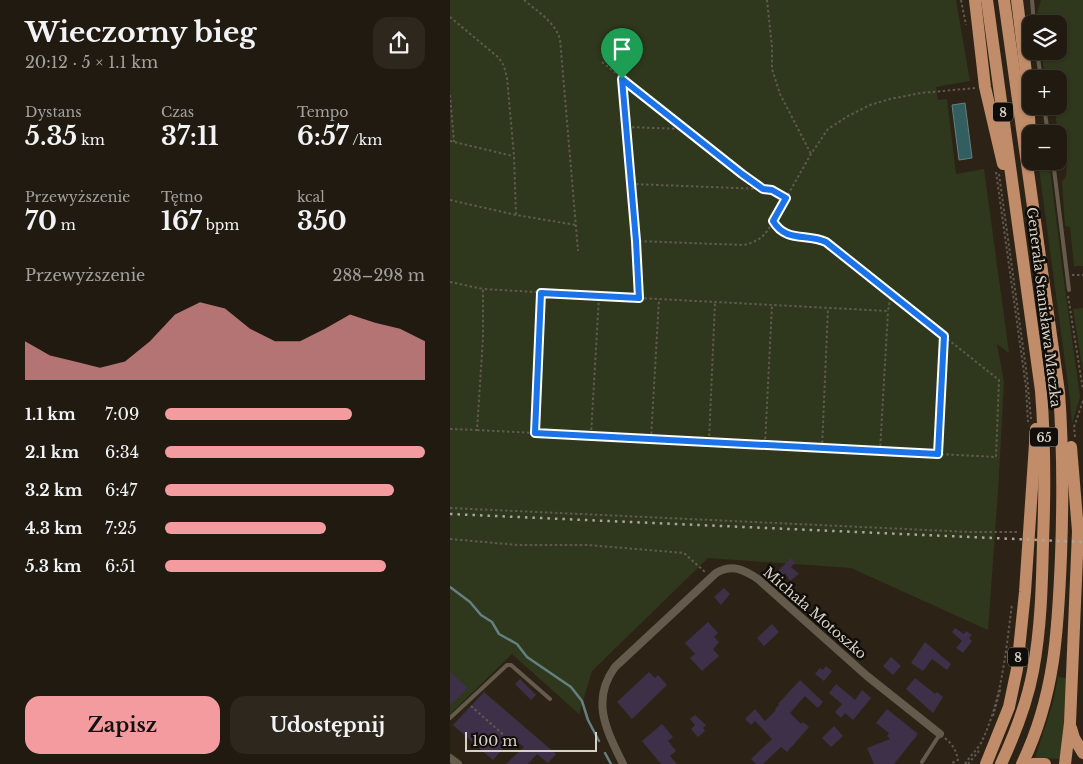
<!DOCTYPE html>
<html lang="pl">
<head>
<meta charset="utf-8">
<style>
	:root { --surface:#211a10; --page:#2d271e; --text:#f1f3f6; --muted:#a2a19f; --line:#3e3830; --accent:#f49b9f }
	body { margin:0; font-family:"Libre Baskerville",serif; background:var(--page); color:var(--text); height:100vh; display:flex; flex-direction:column; font-size:19px; white-space:nowrap }
	* { box-sizing:border-box; margin:0 }
	p { font-size:16px; color:var(--muted) }
	.icon { flex:none; width:28px; height:28px; fill:none; stroke:currentColor; stroke-width:2; stroke-linecap:round; stroke-linejoin:round }
	.map { position:relative; flex:1; overflow:hidden }
	.details { display:flex; flex-direction:column; background:var(--surface); width:450px }
	.details>* { flex:none }
	.fabs { position:absolute; left:572px; top:15px; display:grid; gap:10px }
	.fabs a { display:grid; place-items:center; width:45px; height:45px; border-radius:10px; background:var(--surface); box-shadow:0 1px 4px #0004,0 0 0 1px var(--line); font-size:25px }
	.scale { position:absolute; left:15px; bottom:12px; width:132px; box-sizing:border-box; padding-left:5px; border:2px solid #d7d1c9; border-top:0; font-size:14px; line-height:18px; white-space:nowrap; color:#d7d1c9; -webkit-text-stroke:4px #110d08; paint-order:stroke }
	.pin { position:absolute; display:grid; place-items:center; width:42px; height:42px; color:#fff; margin:-51px -21px; border-radius:50% 50% 50% 0; rotate:-45deg; box-shadow:0 0 5px #0007 }
	.pin .icon { rotate:45deg }
	.round { display:grid; place-items:center; flex:none; width:52px; height:52px; border-radius:15px; background:var(--page) }
	.summary { display:flex; align-items:center; justify-content:space-between; height:85px; padding:0 25px }
	h1 { font-size:28px; font-weight:700; line-height:38px }
	.figures { display:grid; grid-template-columns:repeat(3,1fr); gap:8px; height:85px; padding:5px 25px }
	.figures div { display:grid; align-content:center }
	.figures b { font-size:25px; font-weight:700 }
	.figures small { font-size:14px; font-weight:400 }
	.figures p { font-size:14px }
	.chart { height:140px; padding:10px 25px }
	.chart p { display:flex; justify-content:space-between }
	.chart svg { width:100%; height:90px; margin-top:5px; fill:var(--accent); opacity:.7 }
	.primary-button { display:flex; gap:10px; margin-top:auto; padding:10px 25px }
	.primary-button a { flex:1; height:58px; border-radius:15px; background:var(--accent); color:#111; font-size:20px; font-weight:700; line-height:58px; text-align:center }
	.primary-button a+a { background:var(--page); color:var(--text) }
	ul { padding:0 25px; list-style:none; font-size:16px }
	li { display:grid; grid-template-columns:80px 60px 1fr; align-items:center; height:38px }
	li i { height:12px; border-radius:6px; background:var(--accent) }
	main { display:flex; flex:1; min-height:0 }
	.map>svg:first-child { display:block }
</style>
</head>
<body>
<main>
<section class="details">
<div class="summary"><div><h1>Wieczorny bieg</h1><p>20:12 · 5 × 1.1 km</p></div><a class="round"><svg class="icon" aria-label="share" viewBox="0 0 24 24"><path d="M12 15V3M7 8l5-5 5 5M5 13v7h14v-7"/></svg></a></div>
<div class="figures">
<div><p>Dystans</p><b>5.35<small> km</small></b></div>
<div><p>Czas</p><b>37:11</b></div>
<div><p>Tempo</p><b>6:57<small> /km</small></b></div>
</div>
<div class="figures">
<div><p>Przewyższenie</p><b>70<small> m</small></b></div>
<div><p>Tętno</p><b>167<small> bpm</small></b></div>
<div><p>kcal</p><b>350</b></div>
</div>
<div class="chart"><p><span>Przewyższenie</span>288–298 m</p>
<svg viewBox="0 0 160 44" preserveAspectRatio="none"><path d="M0 44V25L10 32L20 35L30 38L40 35L50 25L60 12L70 6L80 9L90 19L100 25L110 25L120 19L130 12L140 16L150 19L160 25V44z"/></svg>
</div>
<ul>
<li><b>1.1 km</b>7:09<i style="width:72%"></i></li>
<li><b>2.1 km</b>6:34<i style="width:100%"></i></li>
<li><b>3.2 km</b>6:47<i style="width:88%"></i></li>
<li><b>4.3 km</b>7:25<i style="width:62%"></i></li>
<li><b>5.3 km</b>6:51<i style="width:85%"></i></li>
</ul>
<div class="primary-button"><a>Zapisz</a><a>Udostępnij</a></div>
</section>
<div class="map">
<svg width="633" height="764" viewBox="0 0 633 764">
	<rect width="100%" height="100%" fill="#2c2316"/>
	<g fill="#2f381d">
		<path d="M0 0H506L520 81 486 87 488 100 497 99 506 174 534 169 559 353 547 344 554 382 548 492 538 630 401 568 258 558 142 671 129 714 62 654 0 714Z"/>
		<path d="M591 0H633V266H624L620 227 615 226 612 181 616 177 617 162 612 161 604 106H609V79H601L599 71 594 72 592 51H609V24H588L587 14Z"/>
		<path d="M588 161H599L613 274 630 397 622 424 620 399Z"/>
		<path d="M633 308V372L623 309Z"/>
		<path d="M608 677 617 678 615 718 611 759 585 758 603 703Z"/>
	</g>
	<path fill="#335e60" stroke="#648080" d="M515 103 522 158 509 160 502 105Z"/>
	<g fill="none" stroke-linecap="round" stroke-linejoin="round">
		<g stroke="#648080" stroke-width="2.5">
			<path d="M0 587 20 602 31 615 42 622 49 634 67 644 77 657 121 687 132 701 138 720 149 741"/>
			<path d="M155 753 161 764"/>
		</g>
	</g>
	<g fill="#3f3049">
		<path d="M341 558 345 563 341 567 349 574 340 581 335 573 325 583 320 578 331 568 330 567H332Z"/>
		<path d="M274 588 280 594 271 605 264 597Z"/>
		<path d="M258 622 268 633 264 637 269 642 263 649 269 656 252 671 240 658 245 654 235 643Z"/>
		<path d="M322 624 329 632 314 646 307 638Z"/>
		<path d="M505 628 514 634 516 631 522 635 519 638 522 641 513 653 506 648 512 641 502 632Z"/>
		<path d="M475 642 501 664 497 670 482 659 473 671 461 663Z"/>
		<path d="M441 657 451 666 443 675 433 666Z"/>
		<path d="M376 666 382 671 374 681 365 674 370 668 373 670Z"/>
		<path d="M0 672 18 688 0 705Z"/>
		<path d="M199 672 205 678 208 675 217 685 182 719 167 702Z"/>
		<path d="M465 678 485 694 487 692 493 697 483 713 456 689Z"/>
		<path d="M70 679 86 695 81 700 65 684Z"/>
		<path d="M350 680 373 702 368 708 355 696 340 713 351 724 353 722 359 727 337 752 331 747 313 764H306L301 759 322 739 305 721 301 725 295 719 305 709 315 721 326 710 325 709 329 705 328 704Z"/>
		<path d="M386 684 405 700 412 690 421 698 403 720 395 713 391 718 385 712 392 704 379 693Z"/>
		<path d="M34 692 106 754 98 763 87 754 78 764H56L74 747 62 738 43 760 3 725Z"/>
		<path d="M437 709 468 734 444 764H424L417 748 440 739 437 736 439 733 426 723Z"/>
		<path d="M245 715 256 725 253 728 255 731 248 737 241 729 245 725 240 719Z"/>
		<path d="M212 724 223 737 218 741 226 751 220 756 227 764H211L192 741Z"/>
		<path d="M384 726 393 736 381 747 372 738Z"/>
	</g>
	<g fill="none" stroke-linecap="round" stroke-linejoin="round">
		<g stroke="#61594e" stroke-width="2" stroke-dasharray="2.5 2.5" stroke-linecap="butt">
			<path d="M74 0C88 12 104 21 110 39L128 251"/>
			<path d="M317 0 322 47V69L330 94 361 154"/>
			<path d="M511 0 516 25"/>
			<path d="M0 17 49 58 54 66 57 78 64 156 66 215"/>
			<path d="M152 62 234 129 313 189"/>
			<path d="M172 79 186 241"/>
			<path d="M0 95 4 142"/>
			<path d="M177 127 234 129"/>
			<path d="M0 141 63 156"/>
			<path d="M546 172 576 387 578 422"/>
			<path d="M549 174 577 376 581 419"/>
			<path d="M181 184 313 189 322 191 336 198"/>
			<path d="M0 200 66 215 126 225"/>
			<path d="M323 221 361 154 378 129 398 116 420 105 440 99 471 93 525 88"/>
			<path d="M622 275H633"/>
			<path d="M0 282 33 289"/>
			<path d="M618 296 633 390"/>
			<path d="M0 429 27 430 33 338V289L189 298 186 241 294 245C310 241 316 235 323 221 336 243 356 233 376 242L441 294 438 311 189 298"/>
			<path d="M27 430 546 457 549 380 441 294"/>
			<path d="M85 433 91 293"/>
			<path d="M141 435 149 296"/>
			<path d="M625 437 624 427 633 401"/>
			<path d="M201 439 209 299"/>
			<path d="M259 441 265 302"/>
			<path d="M315 444 322 305"/>
			<path d="M372 448 378 308"/>
			<path d="M430 451 438 311"/>
			<path d="M488 454 494 336"/>
			<path d="M0 508 520 532H568"/>
			<path d="M0 539 68 545H138L234 553 255 572"/>
			<path d="M21 706 57 738"/>
			<path d="M543 716 551 687"/>
			<path d="M495 738C503 745 506 750 508 760L500 764"/>
			<path d="M515 764C520 756 526 751 531 743 552 700 556 650 562 604"/>
			<path d="M518 764 529 751"/>
		</g>
		<g stroke="#655b4c" stroke-width="4">
			<path d="M582 0 584 24"/>
			<path d="M587 51 591 79"/>
			<path d="M594 106 598 134"/>
			<path d="M603 161 619 290"/>
			<path d="M0 718 57 665H61L100 699"/>
			<path d="M472 762 490 734"/>
		</g>
		<g stroke="#655b4c" stroke-width="8">
			<path d="M0 758 8 764"/>
			<path d="M173 764C157 731 140 701 165 667L266 573C282 564 293 569 308 579L417 676 490 734"/>
		</g>
		<g stroke="#c08c69" stroke-width="12">
			<path d="M525 0 535 87 553 164"/>
			<path d="M537 0 591 391C595 441 595 491 593 542 592 585 591 628 583 671 577 703 565 734 551 764"/>
			<path d="M554 0 609 392C613 447 613 501 611 556 608 630 605 696 572 764"/>
			<path d="M567 0 577 81 580 134"/>
			<path d="M621 728 624 738 633 753"/>
			<path d="M536 764 559 707 567 669 575 592 586 429"/>
			<path d="M583 764H595"/>
			<path d="M615 764 620 723 628 531 621 447"/>
		</g>
		<path stroke="#aca59c" stroke-width="2.5" stroke-dasharray="2.5 5" stroke-linecap="butt" d="M0 514 633 542"/>
	</g>
	<g fill="none" stroke-linecap="round" stroke-linejoin="round">
		<g stroke="#fff" stroke-width="10">
			<path id="route" d="M172 79 292 174 313 189 322 190 336 198 323 221C336 243 357 233 376 242L494 336 488 454 85 433 91 293 189 298 186 241Z"/>
		</g>
		<use href="#route" stroke="#1a73e8" stroke-width="6"/>
	</g>
	<g text-anchor="middle" dominant-baseline="central" stroke-width="5" stroke-linejoin="round" paint-order="stroke">
		<g fill="#110d08" stroke="#9c968f" stroke-width="1">
			<rect x="543" y="102.5" width="20" height="19" rx="4"/>
			<rect x="580" y="427.5" width="28" height="19" rx="4"/>
			<rect x="558" y="647.5" width="20" height="19" rx="4"/>
		</g>
		<g font-size="12" font-weight="bold" fill="#d7d1c9">
			<text x="553" y="112">8</text>
			<text x="594" y="437">65</text>
			<text x="568" y="657">8</text>
		</g>
		<g font-size="14" fill="#d7d1c9" stroke="#110d08">
			<text transform="translate(594 307) rotate(83)">Generała Stanisława Maczka</text>
			<text transform="translate(365 613) rotate(41)">Michała Motoszko</text>
		</g>
	</g>
</svg>
<div class="fabs">
<a><svg class="icon" aria-label="layers" viewBox="0 0 24 24"><path d="M12 4l9 5-9 5-9-5zM3 14l9 5 9-5"/></svg></a>
<a>+</a>
<a>−</a>
</div>
<div class="scale">100 m</div>
<div class="pin" style="left:172px;top:79px;background:#1e9e55"><svg class="icon" aria-label="arrive" viewBox="0 0 24 24"><path d="M6 21V4h12l-3 4 3 4H6"/></svg></div>
</div>
</main>
</body>
</html>
